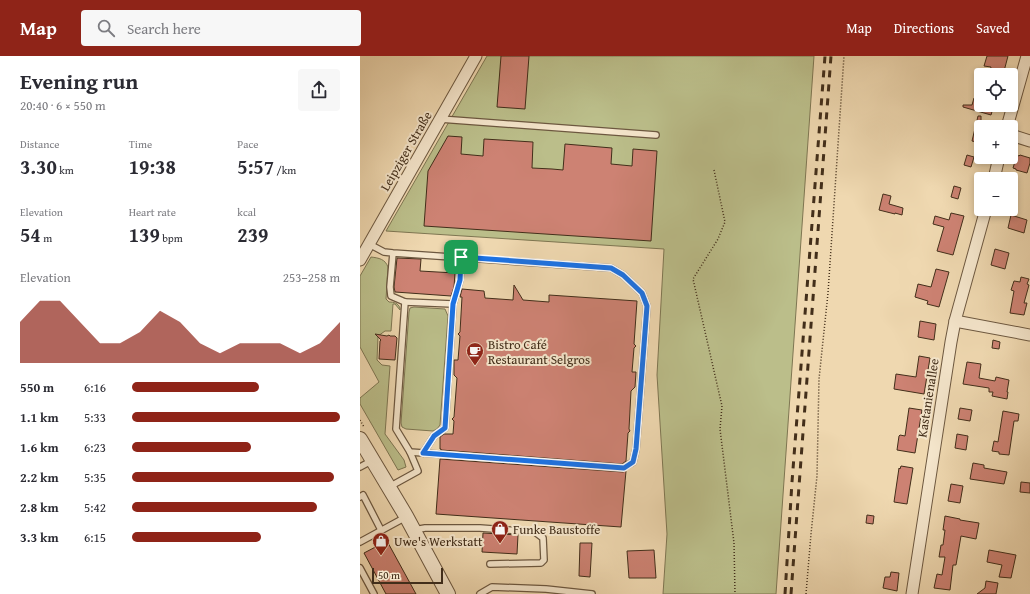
<!DOCTYPE html>
<html lang="en">
<head>
<meta charset="utf-8">
<style>
	:root { --surface:#fff; --page:#f7f7f7; --text:#2b2b33; --muted:#7c7c81; --accent:#8f2418 }
	body { margin:0; font-family:"Gentium Book Plus",serif; background:var(--page); color:var(--text); height:100vh; display:flex; flex-direction:column; font-size:15px; white-space:nowrap }
	* { box-sizing:border-box; margin:0 }
	p { font-size:13px; color:var(--muted) }
	.icon { flex:none; width:22px; height:22px; fill:none; stroke:currentColor; stroke-width:2; stroke-linecap:round; stroke-linejoin:round }
	.map { position:relative; flex:1; overflow:hidden }
	.sheet { display:flex; flex-direction:column; background:var(--surface); width:360px }
	.sheet>* { flex:none }
	.buttons { position:absolute; left:614px; top:12px; display:grid; gap:8px }
	.buttons a { display:grid; place-items:center; width:44px; height:44px; border-radius:4px; background:var(--surface); box-shadow:0 2px 6px #0003; font-size:20px }
	.scale { position:absolute; left:12px; bottom:10px; width:71px; box-sizing:border-box; padding-left:4px; border:2px solid #422e1a; border-top:0; font-size:11px; line-height:14px; white-space:nowrap; color:#422e1a; -webkit-text-stroke:3px #f5e6cc; paint-order:stroke }
	.pin { position:absolute; display:grid; place-items:center; width:34px; height:34px; color:#fff; margin:-17px; border-radius:8px; box-shadow:0 2px 6px #0006 }
	.round { display:grid; place-items:center; flex:none; width:42px; height:42px; border-radius:4px; background:var(--page) }
	.head { display:flex; align-items:center; justify-content:space-between; height:68px; padding:0 20px }
	h1 { font-size:22px; font-weight:700; line-height:30px }
	.metrics { display:grid; grid-template-columns:repeat(3,1fr); gap:6px; height:68px; padding:4px 20px }
	.metrics div { display:grid; align-content:center }
	.metrics b { font-size:20px; font-weight:700 }
	.metrics small { font-size:11px; font-weight:400 }
	.metrics p { font-size:11px }
	.chart { height:112px; padding:8px 20px }
	.chart p { display:flex; justify-content:space-between }
	.chart svg { width:100%; height:72px; margin-top:4px; fill:var(--accent); opacity:.7 }
	ul { padding:0 20px; list-style:none; font-size:13px }
	li { display:grid; grid-template-columns:64px 48px 1fr; align-items:center; height:30px }
	li i { height:10px; border-radius:5px; background:var(--accent) }
	header { display:flex; align-items:center; gap:24px; box-sizing:border-box; height:56px; padding:0 20px; background:var(--accent); color:#fff }
	header strong { font-size:19px }
	nav { display:flex; gap:22px; margin-inline-start:auto; font-size:14px }
	.search { width:280px; height:36px; background:var(--page); display:flex; align-items:center; gap:10px; box-sizing:border-box; padding:0 14px; border-radius:4px; color:var(--muted); font-size:15px }
	main { display:flex; flex:1; min-height:0 }
	.map>svg:first-child { display:block }
</style>
</head>
<body>
<header>
<strong>Map</strong>
<div class="search"><svg class="icon" aria-label="search" viewBox="0 0 24 24"><circle cx="10" cy="10" r="6"/><path d="M15 15l6 6"/></svg>Search here</div>
<nav><a>Map</a><a>Directions</a><a>Saved</a></nav>
</header>
<main>
<section class="sheet">
<div class="head"><div><h1>Evening run</h1><p>20:40 · 6 × 550 m</p></div><a class="round"><svg class="icon" aria-label="share" viewBox="0 0 24 24"><path d="M12 15V3M7 8l5-5 5 5M5 13v7h14v-7"/></svg></a></div>
<div class="metrics">
<div><p>Distance</p><b>3.30<small> km</small></b></div>
<div><p>Time</p><b>19:38</b></div>
<div><p>Pace</p><b>5:57<small> /km</small></b></div>
</div>
<div class="metrics">
<div><p>Elevation</p><b>54<small> m</small></b></div>
<div><p>Heart rate</p><b>139<small> bpm</small></b></div>
<div><p>kcal</p><b>239</b></div>
</div>
<div class="chart"><p><span>Elevation</span>253–258 m</p>
<svg viewBox="0 0 160 44" preserveAspectRatio="none"><path d="M0 44V19L10 6L20 6L30 19L40 32L50 32L60 25L70 12L80 19L90 32L100 38L110 32L120 32L130 32L140 38L150 32L160 19V44z"/></svg>
</div>
<ul>
<li><b>550 m</b>6:16<i style="width:61%"></i></li>
<li><b>1.1 km</b>5:33<i style="width:100%"></i></li>
<li><b>1.6 km</b>6:23<i style="width:57%"></i></li>
<li><b>2.2 km</b>5:35<i style="width:97%"></i></li>
<li><b>2.8 km</b>5:42<i style="width:89%"></i></li>
<li><b>3.3 km</b>6:15<i style="width:62%"></i></li>
</ul>
</section>
<div class="map">
<svg width="670" height="538" viewBox="0 0 670 538">
	<rect width="100%" height="100%" fill="#efd8b0"/>
	<filter id="stains"><feTurbulence type="fractalNoise" baseFrequency=".005" numOctaves="4"/><feColorMatrix values="0 0 0 0 .2 0 0 0 0 .09 0 0 0 0 .02 0 0 0 .5 -.17"/></filter>
	<radialGradient id="worn" r=".72"><stop offset=".6" stop-color="#630" stop-opacity="0"/><stop offset="1" stop-color="#630" stop-opacity=".3"/></radialGradient>
	<g fill="#bbbe8a" stroke="#7e7652">
		<path d="M127 0H454L416 538H303L307 478 297 319 304 193 26 175Z"/>
		<path d="M11 201C19 202 25 203 28 211L26 243 29 246C34 246 38 247 40 252V254L35 248H33L31 275H25L18 280 17 304 22 309 30 310 25 378 44 404 46 411 38 414 0 348V342L19 326 0 291V220Z"/>
		<path d="M54 251 85 253 88 260 80 369 77 373 73 375 46 373 42 371 41 367 49 256 50 252Z"/>
	</g>
	<g fill="#cd8273" stroke="#422e1a">
		<path d="M141 0H169L165 53 137 51Z"/>
		<path d="M627 0H648L643 19H629L631 11 624 10Z"/>
		<path d="M614 42 621 44V49H634L631 59 603 51V49H612Z"/>
		<path d="M618 60H621V87L612 85Z"/>
		<path d="M88 80 102 81 101 98 123 100 124 83 173 86 172 112 192 113 203 114 205 88 252 92 251 108 272 110 273 93 297 95 291 185 64 170 68 115Z"/>
		<path d="M607 99 614 101 611 111 604 109Z"/>
		<path d="M657 99 659 100 660 99 670 102V107L667 117 656 114V113L653 112Z"/>
		<path d="M594 130 601 132 598 143 591 141Z"/>
		<path d="M523 138 531 140 529 148 543 152 542 159 535 157V158L519 154Z"/>
		<path d="M591 157 604 160 593 199 577 195 584 171 573 168 575 160 589 164Z"/>
		<path d="M651 159 667 164 664 177 648 172Z"/>
		<path d="M635 193 649 197 645 213 631 209Z"/>
		<path d="M37 202 61 203 60 215 95 217 94 231 91 240 35 236 34 231Z"/>
		<path d="M576 213 589 216 579 251 567 248 568 245 555 241 558 228 571 231Z"/>
		<path d="M661 221 669 223 667 228 669 229 664 247H667L664 259 650 257 654 235 651 234 654 225 660 226Z"/>
		<path d="M154 229 163 244 189 246V239L277 245 274 288 276 290 274 292 272 316H276L275 331 271 335 269 373 270 375 268 377 266 405 262 408 81 394V393H80V381L84 378H93L94 365 92 363 94 361 97 322 94 319V304H98L100 280 98 278 100 276 102 241H100L102 233 124 235 125 242 153 244Z"/>
		<path d="M560 265 576 268 574 284 558 281Z"/>
		<path d="M15 278 27 280 29 279 30 280H35L37 282 35 304 19 303 20 285 21 284Z"/>
		<path d="M633 284 640 286 639 293 632 292Z"/>
		<path d="M559 300 570 302 564 338 534 333 536 318 556 321Z"/>
		<path d="M607 306 621 308 619 322 635 325 636 321 649 324 647 336H648L647 343 632 340 633 336H629V332L603 328Z"/>
		<path d="M549 352 562 354 555 397 537 394 539 380 540 379 545 380Z"/>
		<path d="M600 352 612 354 610 365 598 363Z"/>
		<path d="M643 355 659 358 658 365H654L649 399 639 398V396L632 395 634 385 638 386Z"/>
		<path d="M597 378 608 380 606 394 595 392Z"/>
		<path d="M80 403 263 416 266 415 261 471 76 458Z"/>
		<path d="M613 407 624 409V412L647 416 644 428 610 423Z"/>
		<path d="M541 410 553 412 547 448 534 446 539 412 540 413Z"/>
		<path d="M661 426 670 427V437L660 436Z"/>
		<path d="M591 428 603 430 600 447 588 445Z"/>
		<path d="M507 459 514 460 513 468 506 467Z"/>
		<path d="M585 460 600 463V464L619 467 616 483 601 480 596 509H593L590 534 574 532 577 518 582 519 585 501H579L581 489H583L585 474H583Z"/>
		<path d="M123 477 158 479 157 498 122 496Z"/>
		<path d="M27 485 56 538H26L4 497Z"/>
		<path d="M220 487H232L230 521 219 520Z"/>
		<path d="M294 494 296 522H269L267 495Z"/>
		<path d="M629 494 656 499 651 522 639 521 642 509 627 506Z"/>
		<path d="M531 516 539 517 537 535 523 532 525 521H530Z"/>
		<path d="M626 525 638 527 636 538H617L625 532Z"/>
	</g>
	<g fill="none" stroke-linecap="round" stroke-linejoin="round">
		<g stroke="#6d5840" stroke-width="8">
			<g id="service">
				<path d="M80 63 296 79"/>
				<path d="M9 188 24 196 33 197 251 212 263 219 282 237 287 250 276 393 273 406 263 412 50 396 36 373 45 246 31 240 30 231 33 197"/>
				<path d="M45 246 93 248"/>
				<path d="M63 397 74 380 85 372 93 248 100 224 101 201"/>
				<path d="M0 411 13 404"/>
				<path d="M29 431 58 415 50 396"/>
				<path d="M0 441 3 439 21 474"/>
				<path d="M54 474 65 472H120L175 476 183 482 184 504 181 507 130 508"/>
				<path d="M0 486 46 461"/>
				<path d="M0 512 14 538"/>
				<path d="M120 538 132 531 186 533 232 538"/>
			</g>
		</g>
		<g stroke="#6d5840" stroke-width="13">
			<g id="minor">
				<path d="M647 71 667 0"/>
				<path d="M651 79 670 85"/>
				<path d="M634 123 639 101"/>
				<path d="M0 204 116 0"/>
				<path d="M595 265 670 279"/>
				<path d="M552 538 591 286 595 265 626 153"/>
			</g>
		</g>
		<g stroke="#6d5840" stroke-width="16">
			<path id="tertiary" d="M0 383 46 460 88 538"/>
		</g>
		<g stroke="#422e1a" stroke-width="1.5" stroke-dasharray="1 2" stroke-linecap="butt">
			<path d="M354 114 365 166 358 183 333 223 362 350 360 373 374 487 375 538"/>
			<path d="M0 364 4 371"/>
			<path d="M446 538 451 478 457 420 459 323 468 237 484 0"/>
		</g>
		<use href="#service" stroke="#f5e6cc" stroke-width="5.5"/>
		<use href="#minor" stroke="#f5e6cc" stroke-width="11"/>
		<use href="#tertiary" stroke="#f5e6cc" stroke-width="14"/>
		<g stroke="#422e1a" stroke-width="3" stroke-dasharray="7 7" stroke-linecap="butt">
			<path d="M425 538 432 426 465 0"/>
			<path d="M431 538 471 0"/>
		</g>
	</g>
	<g fill="none" stroke-linecap="round" stroke-linejoin="round">
		<g stroke="#fff" stroke-width="8">
			<path id="route" d="M101 201 251 212 263 219 282 237 287 250 276 393 273 406 264 412 63 397 74 380 85 372 93 248 100 224Z"/>
		</g>
		<use href="#route" stroke="#1a73e8" stroke-width="5"/>
	</g>
	<defs>
		<g id="cafe-pin" transform="scale(0.9)"><path d="M0 17L-7.5 6A9.5 9.5 0 1 1 7.5 6Z" fill="#8f2418" stroke="#f5e6cc"/><path d="M-5.5-4.5H6V0H3Q3 3.5 0 3.5H-2.5Q-5.5 3.5-5.5 0ZM3-3.2v2h1.7v-2ZM-6 4.5H4V6H-6Z" fill="#fff"/></g>
		<g id="shop-pin" transform="scale(0.9)"><path d="M0 17L-7.5 6A9.5 9.5 0 1 1 7.5 6Z" fill="#8f2418" stroke="#f5e6cc"/><path d="M-5-2.5h2.3a2.7 3.5 0 0 1 5.4 0H5L5.5 6h-11ZM-1.5-2.5h3a1.5 2.3 0 0 0-3 0Z" fill="#fff"/></g>
	</defs>
	<g fill-rule="evenodd">
		<use href="#cafe-pin" x="115" y="295"/>
		<use href="#shop-pin" x="140" y="473"/>
		<use href="#shop-pin" x="21" y="485"/>
	</g>
	<g text-anchor="middle" dominant-baseline="central" stroke-width="4" stroke-linejoin="round" paint-order="stroke">
		<g font-size="13" fill="#422e1a" stroke="#f5e6cc">
			<text transform="translate(46 95) rotate(-60)">Leipziger Straße</text>
			<text transform="translate(568 342) rotate(-81)">Kastanienallee</text>
		</g>
		<g font-size="13" fill="#422e1a" stroke="#f5e6cc" text-anchor="start">
			<text x="128" y="288">Bistro Café<tspan x="128" dy="15">Restaurant Selgros</tspan></text>
			<text x="153" y="473">Funke Baustoffe</text>
			<text x="34" y="485">Uwe's Werkstatt</text>
		</g>
	</g>
	<rect width="100%" height="100%" filter="url(#stains)"/>
	<rect width="100%" height="100%" fill="url(#worn)"/>
</svg>
<div class="buttons">
<a><svg class="icon" aria-label="locate" viewBox="0 0 24 24"><circle cx="12" cy="12" r="6"/><path d="M12 2v4M12 18v4M2 12h4M18 12h4"/></svg></a>
<a>+</a>
<a>−</a>
</div>
<div class="scale">50 m</div>
<div class="pin" style="left:101px;top:201px;background:#1e9e55"><svg class="icon" aria-label="arrive" viewBox="0 0 24 24"><path d="M6 21V4h12l-3 4 3 4H6"/></svg></div>
</div>
</main>
</body>
</html>
